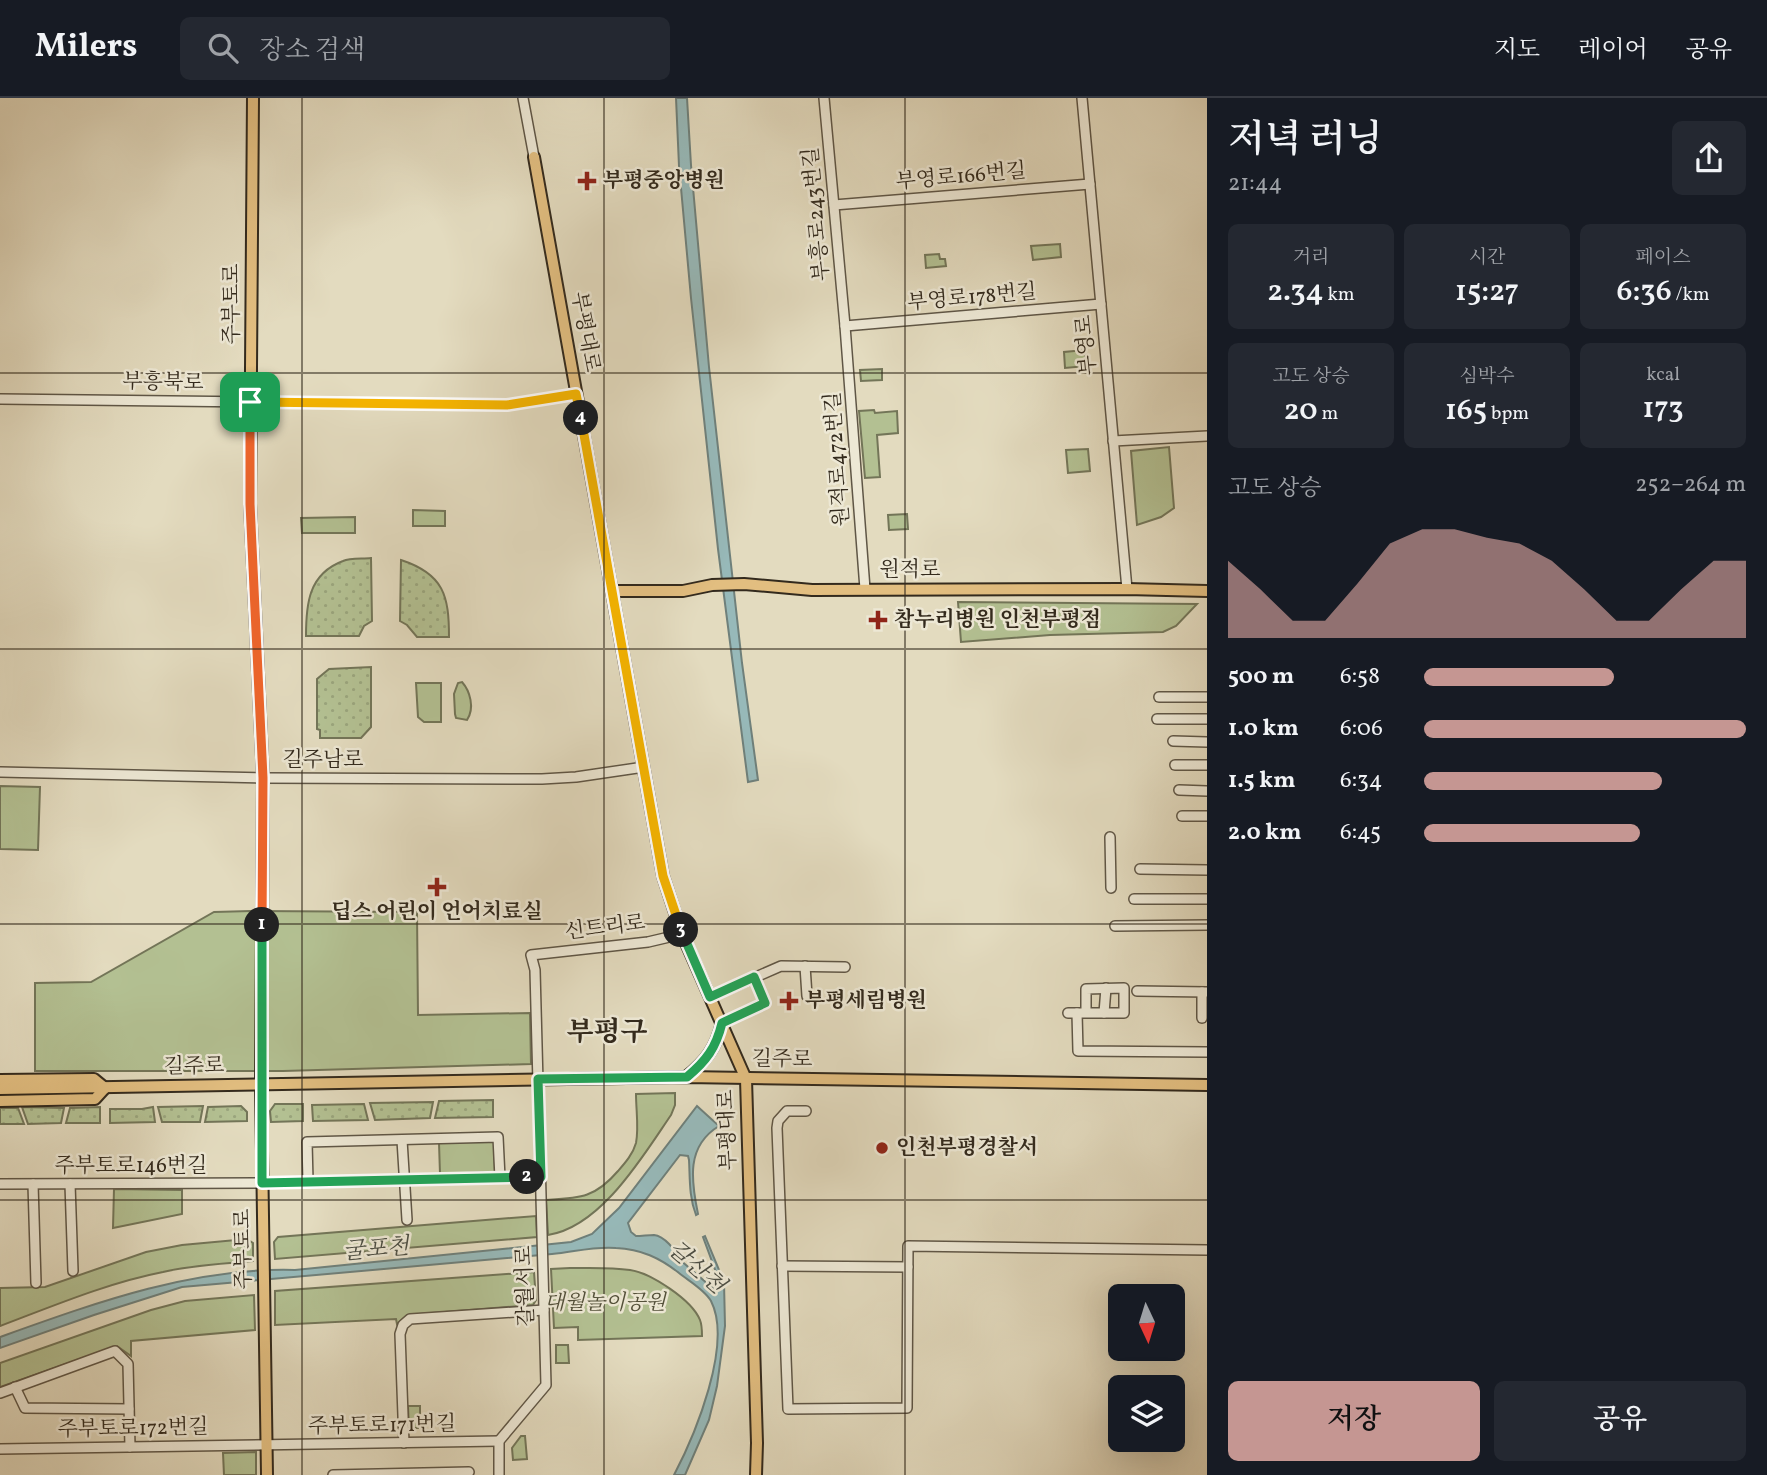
<!DOCTYPE html>
<html lang="ko">
<head>
<meta charset="utf-8">
<style>
	:root { --surface:#171b24; --page:#242831; --text:#f1f3f6; --muted:#9ea1a6; --line:#363941; --accent:#c59692 }
	body { margin:0; font-family:Vollkorn,"Noto Serif KR",serif; background:var(--page); color:var(--text); height:100vh; display:flex; flex-direction:column; font-size:26px; white-space:nowrap }
	* { box-sizing:border-box; margin:0 }
	p { font-size:23px; color:var(--muted) }
	.icon { flex:none; width:38px; height:38px; fill:none; stroke:currentColor; stroke-width:2; stroke-linecap:round; stroke-linejoin:round }
	.map { position:relative; flex:1; overflow:hidden }
	.side { display:flex; flex-direction:column; background:var(--surface); width:560px }
	.side>* { flex:none }
	.needle { width:46px; rotate:176deg }
	.controls { position:absolute; left:1108px; top:1186px; display:grid; gap:14px }
	.controls a { display:grid; place-items:center; width:77px; height:77px; border-radius:10px; background:var(--surface); box-shadow:0 7px 28px #0002; font-size:35px }
	.pin { position:absolute; display:grid; place-items:center; width:60px; height:60px; color:#fff; margin:-30px; border-radius:14px; box-shadow:0 4px 10px #0006 }
	.km { position:absolute; width:35px; height:35px; margin:-18px; border-radius:50%; background:#222; color:#fff; font-size:19px; line-height:35px; text-align:center }
	.round { display:grid; place-items:center; flex:none; width:74px; height:74px; border-radius:10px; background:var(--page) }
	.headline { display:flex; align-items:center; justify-content:space-between; height:119px; padding:0 21px }
	h1 { font-size:38px; font-weight:600; line-height:52px }
	.figures { display:grid; grid-template-columns:repeat(3,1fr); gap:10px; height:119px; padding:7px 21px }
	.figures div { display:grid; align-content:center; border-radius:10px; background:var(--page); text-align:center }
	.figures b { font-size:30px; font-weight:600 }
	.figures small { font-size:19px; font-weight:400 }
	.figures p { font-size:19px }
	.chart { height:196px; padding:14px 21px }
	.chart p { display:flex; justify-content:space-between }
	.chart svg { width:100%; height:126px; margin-top:7px; fill:var(--accent); opacity:.7 }
	.cta { display:flex; gap:14px; margin-top:auto; padding:14px 21px }
	.cta a { flex:1; height:80px; border-radius:10px; background:var(--accent); color:#111; font-size:28px; font-weight:600; line-height:80px; text-align:center }
	.cta a+a { background:var(--page); color:var(--text) }
	ul { padding:0 21px; list-style:none; font-size:23px }
	li { display:grid; grid-template-columns:112px 84px 1fr; align-items:center; height:52px }
	li i { height:18px; border-radius:9px; background:var(--accent) }
	header { display:flex; align-items:center; gap:42px; box-sizing:border-box; height:98px; padding:0 35px; background:var(--surface); border-bottom:2px solid var(--line) }
	header strong { font-size:33px }
	nav { display:flex; gap:38px; margin-inline-start:auto; font-size:24px }
	.search { width:490px; height:63px; background:var(--page); display:flex; align-items:center; gap:18px; box-sizing:border-box; padding:0 24px; border-radius:10px; color:var(--muted); font-size:26px }
	main { display:flex; flex:1; min-height:0 }
	.map>svg:first-child { display:block }
</style>
</head>
<body>
<header>
<strong>Milers</strong>
<div class="search"><svg class="icon" aria-label="search" viewBox="0 0 24 24"><circle cx="10" cy="10" r="6"/><path d="M15 15l6 6"/></svg>장소 검색</div>
<nav><a>지도</a><a>레이어</a><a>공유</a></nav>
</header>
<main>
<div class="map">
<svg width="1207" height="1377" viewBox="0 0 1207 1377">
	<defs>
		<pattern id="grass-dots" width="8" height="8" patternUnits="userSpaceOnUse" patternTransform="scale(1.75)"><rect width="8" height="8" fill="#b3c092"/><path d="M2 2h.1M6 6h.1" fill="none" stroke="#9aa57d" stroke-width="1.8" stroke-linecap="round"/></pattern>
	</defs>
	<rect width="100%" height="100%" fill="#e3dbbf"/>
	<filter id="stains"><feTurbulence type="fractalNoise" baseFrequency=".00286" numOctaves="4"/><feColorMatrix values="0 0 0 0 .2 0 0 0 0 .09 0 0 0 0 .02 0 0 0 .5 -.17"/></filter>
	<radialGradient id="worn" r=".72"><stop offset=".6" stop-color="#630" stop-opacity="0"/><stop offset="1" stop-color="#630" stop-opacity=".3"/></radialGradient>
	<g fill="url(#grass-dots)" stroke="#737558" stroke-width="2">
		<path d="M371 460 372 523 364 528 359 538H306C306 507 308 476 343 463 350 460 362 461 371 460Z"/>
		<path d="M401 462C444 476 449 498 449 539H417L407 527 400 523Z"/>
		<path d="M371 569V629L361 640H320V632L317 631V581L329 571Z"/>
		<path d="M493 1002V1019L435 1020 439 1003Z"/>
		<path d="M433 1004 430 1020 375 1022 370 1005Z"/>
		<path d="M275 1006H303V1023L271 1024 270 1013Z"/>
		<path d="M364 1006 368 1022 313 1023 312 1007Z"/>
		<path d="M203 1008 200 1024H162L158 1009Z"/>
		<path d="M241 1008 247 1014V1023L205 1024 208 1009Z"/>
		<path d="M22 1009 64 1010 61 1025 28 1026Z"/>
		<path d="M100 1009V1025H66L70 1010Z"/>
		<path d="M153 1009 155 1024 110 1025V1011H142Z"/>
		<path d="M0 1010H18L24 1026H0Z"/>
	</g>
	<g fill="#b3c092" stroke="#737558" stroke-width="2">
		<path d="M1060 146 1061 159 1033 162 1031 148Z"/>
		<path d="M939 156 940 161H945L946 168 926 170 925 157Z"/>
		<path d="M1085 252 1086 268 1065 270 1064 254Z"/>
		<path d="M882 271V282L861 283 860 272Z"/>
		<path d="M874 312 875 315 897 313 898 335 877 337 880 379 865 380 859 313Z"/>
		<path d="M1169 349 1174 410 1161 419 1137 427 1131 353Z"/>
		<path d="M1088 351 1090 373 1068 375 1066 352Z"/>
		<path d="M413 412 445 413V428H413Z"/>
		<path d="M907 416 908 431 889 432 888 417Z"/>
		<path d="M355 419V435H302L301 420Z"/>
		<path d="M958 504 1197 506 1176 528 1163 534 1050 537 961 544Z"/>
		<path d="M462 584C470 593 475 610 467 622L456 620 455 616 454 596 458 585Z"/>
		<path d="M416 585H441V624H424L418 619Z"/>
		<path d="M0 688 40 689 38 752 0 751Z"/>
		<path d="M251 813 417 814 418 917 530 915 531 966 283 973H35V885L91 884 214 814Z"/>
		<path d="M675 995V1007L671 1017C643 1058 601 1129 548 1137L546 1102C580 1100 595 1100 618 1073 625 1065 633 1056 636 1045 639 1030 636 1012 636 996Z"/>
		<path d="M494 1043 495 1074 440 1076 439 1045Z"/>
		<path d="M114 1091 182 1092V1116L113 1130Z"/>
		<path d="M536 1118 537 1139 275 1161 274 1144 278 1139Z"/>
		<path d="M247 1141 253 1145V1163C223 1166 192 1167 163 1174 107 1185 53 1208 0 1228V1190L45 1189 146 1154 182 1147Z"/>
		<path d="M570 1170C590 1170 610 1169 630 1172 651 1175 692 1202 700 1222 702 1227 702 1233 702 1238L578 1242V1229L554 1230 551 1171Z"/>
		<path d="M534 1174 536 1202 533 1207 407 1217 397 1226 396 1221 275 1227V1193Z"/>
		<path d="M254 1197 255 1232 131 1243V1258L117 1248 0 1289V1265L151 1212 185 1203Z"/>
		<path d="M556 1247H568L569 1265H556Z"/>
		<path d="M408 1308H420V1330H409Z"/>
		<path d="M521 1338H525L527 1361 513 1362 512 1350Z"/>
		<path d="M256 1354V1377H224L223 1355Z"/>
	</g>
	<g fill="#97b9b9" stroke="#6f807b" stroke-width="2">
		<path d="M676 0H687L691 67 709 269 742 565 758 682 748 684 718 451 691 200 679 68Z"/>
		<path d="M697 1008 719 1028C686 1048 691 1082 698 1116L696 1117C689 1099 690 1081 689 1062L688 1058 680 1057 628 1125 631 1134 636 1138C642 1138 648 1137 654 1137 664 1138 676 1152 679 1161L716 1193 719 1192 720 1185 703 1139 705 1138 724 1184 725 1228 717 1288 709 1322 685 1377H674C695 1337 733 1246 711 1203 705 1192 689 1183 679 1175 660 1160 641 1151 616 1150 594 1148 574 1154 552 1156L182 1189 94 1217 0 1250V1239C95 1205 193 1169 295 1172L571 1144 592 1136 619 1110Z"/>
	</g>
	<g fill="none" stroke-linecap="round" stroke-linejoin="round">
		<g stroke="#5f5646" stroke-width="12">
			<g id="minor">
				<path d="M523 0 534 59"/>
				<path d="M824 0 845 228 865 491"/>
				<path d="M1082 0 1127 491"/>
				<path d="M834 107 1090 86"/>
				<path d="M845 228 1101 206"/>
				<path d="M0 301 507 307 577 296"/>
				<path d="M1113 343 1207 338"/>
				<path d="M1159 599H1207"/>
				<path d="M1157 621H1207"/>
				<path d="M1173 643 1207 644"/>
				<path d="M1175 667H1207"/>
				<path d="M0 674 263 680 542 681 576 679 644 669"/>
				<path d="M1179 692 1207 693"/>
				<path d="M1182 718H1207"/>
				<path d="M1110 739 1111 790"/>
				<path d="M1140 771 1207 772"/>
				<path d="M1134 801H1207"/>
				<path d="M1115 828 1207 827"/>
				<path d="M805 868 807 898"/>
				<path d="M1137 893 1207 894"/>
				<path d="M710 899 781 868 845 869"/>
				<path d="M1068 915H1124V890L1086 891V915"/>
				<path d="M1077 915 1078 953 1207 954"/>
				<path d="M1104 915 1106 890"/>
				<path d="M1202 920V894"/>
				<path d="M722 925 765 905 754 879"/>
				<path d="M806 1013H787L778 1023 777 1030 788 1311 907 1310 908 1148 1207 1152"/>
				<path d="M402 1042 407 1122"/>
				<path d="M308 1083 307 1044 498 1039 500 1080"/>
				<path d="M0 1086 263 1085 541 1079"/>
				<path d="M33 1086 36 1185"/>
				<path d="M70 1086 73 1173"/>
				<path d="M782 1168 908 1169"/>
				<path d="M15 1289 25 1310 129 1311"/>
				<path d="M0 1295 115 1253 128 1266 130 1349"/>
				<path d="M404 1345 400 1236 403 1227 410 1221 544 1212"/>
				<path d="M0 1351 499 1343"/>
				<path d="M333 1377 469 1374"/>
				<path d="M499 1377V1343L546 1287 535 872 531 857 648 844 682 836"/>
			</g>
		</g>
		<g stroke="#332a1d" stroke-width="14">
			<g id="major">
				<path d="M253 0 250 406 263 680 261 988 267 1377"/>
				<path d="M534 59 663 778 682 836 746 981 757 1345 756 1377"/>
				<path d="M613 493H683L712 487 744 486 812 492 1127 491 1207 493"/>
				<path d="M686 979C706 963 716 950 722 925"/>
				<path d="M0 982 94 981 105 990"/>
				<path d="M0 991 686 979 1207 987"/>
				<path d="M0 1003 95 1001 105 990"/>
			</g>
		</g>
		<use href="#minor" stroke="#ede8d5" stroke-width="9"/>
		<use href="#major" stroke="#e2be80" stroke-width="10"/>
	</g>
	<g fill="none" stroke-linecap="round" stroke-linejoin="round">
		<g stroke="#fff" stroke-width="14">
			<path id="split-1" d="M250 304V406L263 680 262 827"/>
		</g>
		<g stroke="#fff" stroke-width="14">
			<path id="split-2" d="M262 827V1085L527 1079"/>
		</g>
		<g stroke="#fff" stroke-width="14">
			<path id="split-3" d="M527 1079H541L538 981 687 979C706 963 716 950 722 925L765 905 754 879 710 899 681 832"/>
		</g>
		<g stroke="#fff" stroke-width="14">
			<path id="split-4" d="M581 320 663 778 681 832"/>
		</g>
		<g stroke="#fff" stroke-width="14">
			<path id="split-5" d="M250 304 507 307 576 296 581 320"/>
		</g>
		<use href="#split-1" stroke="#f0652b" stroke-width="9"/>
		<use href="#split-2" stroke="#22a559" stroke-width="9"/>
		<use href="#split-3" stroke="#22a559" stroke-width="9"/>
		<use href="#split-4" stroke="#f5b400" stroke-width="9"/>
		<use href="#split-5" stroke="#f5b400" stroke-width="9"/>
	</g>
	<path fill="none" stroke="#332a1d" stroke-width="2" stroke-opacity="0.55" d="M302 0V1377M604 0V1377M905 0V1377M0 275H1207M0 551H1207M0 826H1207M0 1102H1207"/>
	<g fill="#8f2418" stroke="#ede8d5" stroke-width="2.5">
		<path d="M583.5 72.5h7v7h7v7h-7v7h-7v-7h-7v-7h7z"/>
		<path d="M874.5 511.5h7v7h7v7h-7v7h-7v-7h-7v-7h7z"/>
		<path d="M433.5 778.5h7v7h7v7h-7v7h-7v-7h-7v-7h7z"/>
		<path d="M785.5 892.5h7v7h7v7h-7v7h-7v-7h-7v-7h7z"/>
		<circle cx="882" cy="1050" r="7"/>
	</g>
	<g text-anchor="middle" dominant-baseline="central" stroke-width="5" stroke-linejoin="round" paint-order="stroke">
		<g font-size="21" fill="#332a1d" stroke="#ede8d5">
			<text transform="translate(961 79) rotate(-5)">부영로166번길</text>
			<text transform="translate(817 116) rotate(-95)">부흥로243번길</text>
			<text transform="translate(972 200) rotate(-5)">부영로178번길</text>
			<text transform="translate(232 206) rotate(-90)">주부토로</text>
			<text transform="translate(585 234) rotate(80)">부평대로</text>
			<text transform="translate(1087 247) rotate(-95)">부영로</text>
			<text transform="translate(163 285) rotate(1)">부흥북로</text>
			<text transform="translate(838 361) rotate(-94)">원적로472번길</text>
			<text x="910" y="472">원적로</text>
			<text x="323" y="662">길주남로</text>
			<text transform="translate(605 830) rotate(-7)">신트리로</text>
			<text transform="translate(782 962) rotate(1)">길주로</text>
			<text transform="translate(194 969) rotate(-1)">길주로</text>
			<text transform="translate(728 1032) rotate(-92)">부평대로</text>
			<text x="131" y="1068">주부토로146번길</text>
			<text transform="translate(244 1151) rotate(-91)">주부토로</text>
			<text transform="translate(526 1188) rotate(-92)">갈월서로</text>
			<text transform="translate(382 1328) rotate(-1)">주부토로171번길</text>
			<text transform="translate(133 1331) rotate(-1)">주부토로172번길</text>
		</g>
		<g font-size="21" font-weight="bold" fill="#332a1d" stroke="#ede8d5" text-anchor="start">
			<text x="603" y="83">부평중앙병원</text>
			<text x="894" y="522">참누리병원 인천부평점</text>
			<text x="437" y="814" text-anchor="middle">딥스 어린이 언어치료실</text>
			<text x="805" y="903">부평세림병원</text>
			<text x="896" y="1050">인천부평경찰서</text>
		</g>
		<g font-size="21" font-style="italic" fill="#53503a" stroke="#ede8d5">
			<text x="605" y="1205">대월놀이공원</text>
		</g>
		<g font-size="23" font-style="italic" fill="#4c4e44" stroke="#ede8d5">
			<text transform="translate(376 1152) rotate(-5)">굴포천</text>
			<text transform="translate(696 1170) rotate(41)">갈산천</text>
		</g>
		<g font-size="28" font-weight="bold" fill="#332a1d" stroke="#ede8d5">
			<text x="607" y="935">부평구</text>
		</g>
	</g>
	<rect width="100%" height="100%" filter="url(#stains)"/>
	<rect width="100%" height="100%" fill="url(#worn)"/>
</svg>
<div class="controls">
<a><svg class="needle" viewBox="-14 -14 28 28"><path d="M0-13l5 13h-10z" fill="#e53935"/><path d="M0 13l5-13h-10z" fill="#9ea1a6"/></svg></a>
<a><svg class="icon" aria-label="layers" viewBox="0 0 24 24"><path d="M12 4l9 5-9 5-9-5zM3 14l9 5 9-5"/></svg></a>
</div>
<div class="pin" style="left:250px;top:304px;background:#1e9e55"><svg class="icon" aria-label="arrive" viewBox="0 0 24 24"><path d="M6 21V4h12l-3 4 3 4H6"/></svg></div>
<b class="km" style="left:262px;top:827px">1</b>
<b class="km" style="left:527px;top:1079px">2</b>
<b class="km" style="left:681px;top:832px">3</b>
<b class="km" style="left:581px;top:320px">4</b>
</div>
<section class="side">
<div class="headline"><div><h1>저녁 러닝</h1><p>21:44</p></div><a class="round"><svg class="icon" aria-label="share" viewBox="0 0 24 24"><path d="M12 15V3M7 8l5-5 5 5M5 13v7h14v-7"/></svg></a></div>
<div class="figures">
<div><p>거리</p><b>2.34<small> km</small></b></div>
<div><p>시간</p><b>15:27</b></div>
<div><p>페이스</p><b>6:36<small> /km</small></b></div>
</div>
<div class="figures">
<div><p>고도 상승</p><b>20<small> m</small></b></div>
<div><p>심박수</p><b>165<small> bpm</small></b></div>
<div><p>kcal</p><b>173</b></div>
</div>
<div class="chart"><p><span>고도 상승</span>252–264 m</p>
<svg viewBox="0 0 160 44" preserveAspectRatio="none"><path d="M0 44V17L10 27L20 38L30 38L40 25L50 11L60 6L70 6L80 9L90 11L100 17L110 27L120 38L130 38L140 27L150 17L160 17V44z"/></svg>
</div>
<ul>
<li><b>500 m</b>6:58<i style="width:59%"></i></li>
<li><b>1.0 km</b>6:06<i style="width:100%"></i></li>
<li><b>1.5 km</b>6:34<i style="width:74%"></i></li>
<li><b>2.0 km</b>6:45<i style="width:67%"></i></li>
</ul>
<div class="cta"><a>저장</a><a>공유</a></div>
</section>
</main>
</body>
</html>
